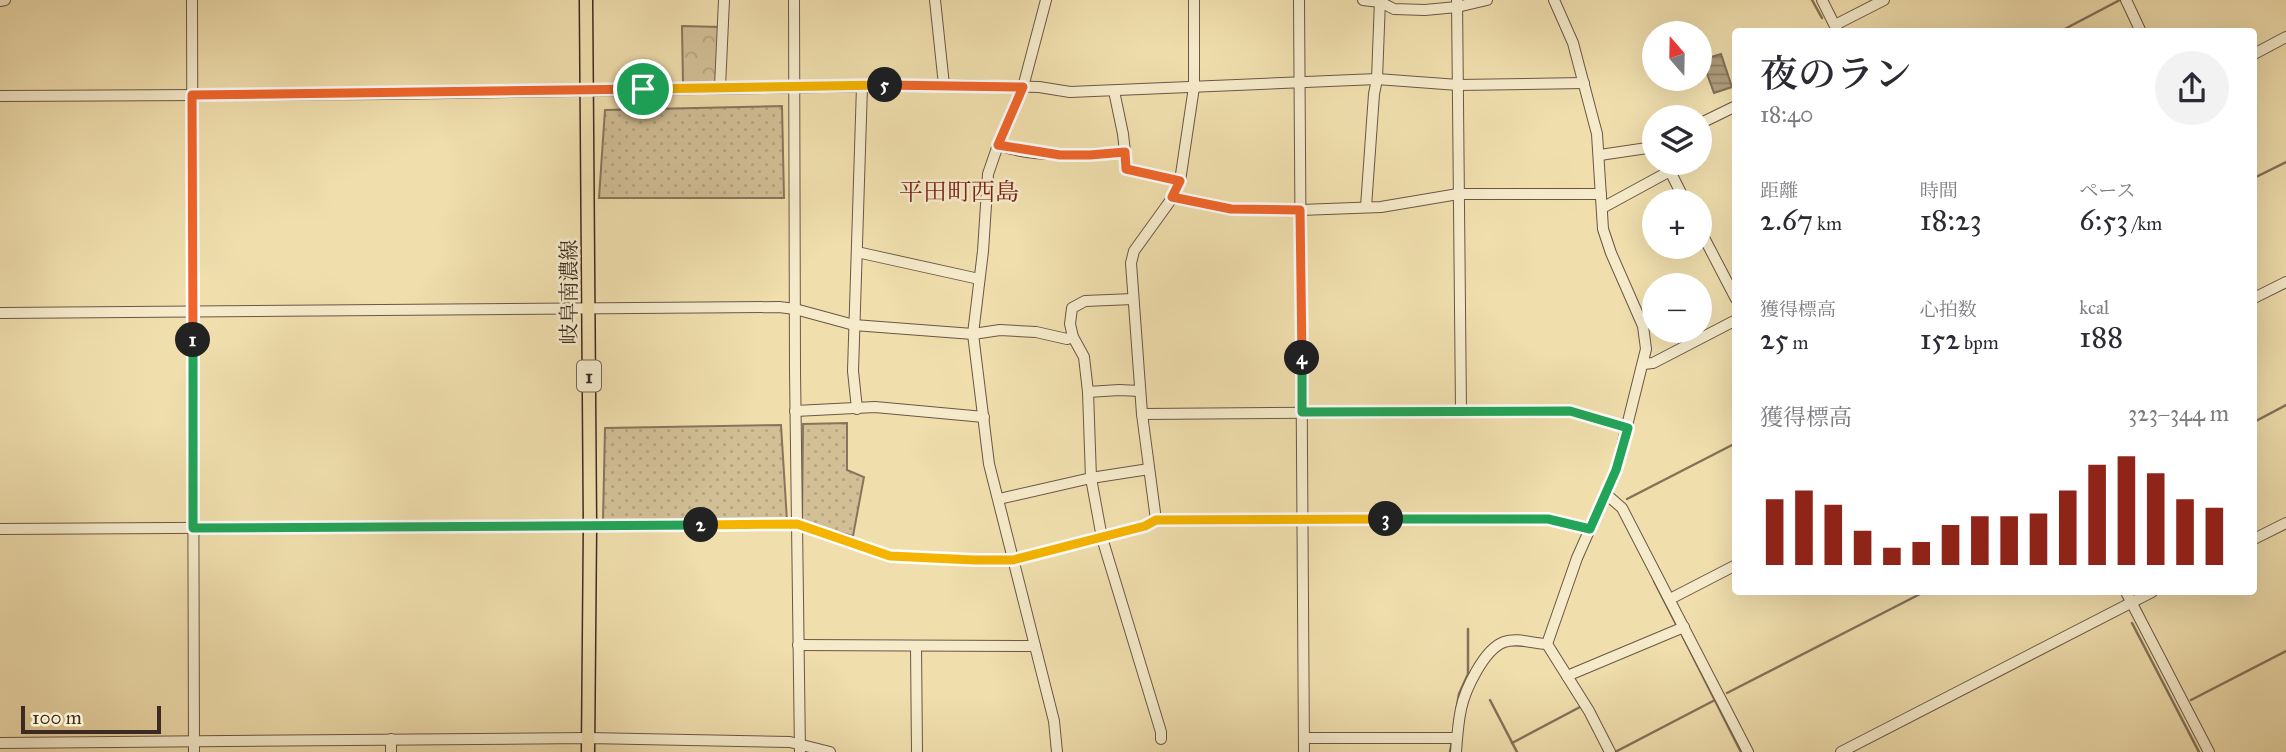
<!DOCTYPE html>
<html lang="ja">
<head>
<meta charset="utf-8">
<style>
	:root { --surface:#fff; --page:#f2f2f3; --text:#2b2b33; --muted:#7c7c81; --accent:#8f2418 }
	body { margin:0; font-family:"IM FELL Great Primer","Noto Serif JP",serif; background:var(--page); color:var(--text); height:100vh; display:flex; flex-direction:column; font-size:26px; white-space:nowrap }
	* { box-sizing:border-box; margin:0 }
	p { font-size:23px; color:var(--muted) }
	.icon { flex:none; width:38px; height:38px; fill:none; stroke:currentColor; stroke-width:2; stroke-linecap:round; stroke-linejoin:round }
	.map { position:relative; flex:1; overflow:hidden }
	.details { position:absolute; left:1732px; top:28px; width:525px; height:567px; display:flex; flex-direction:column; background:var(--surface); border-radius:7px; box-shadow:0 7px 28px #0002 }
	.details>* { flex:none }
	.needle { width:46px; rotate:340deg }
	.controls { position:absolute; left:1642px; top:21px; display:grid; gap:14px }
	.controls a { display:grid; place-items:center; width:70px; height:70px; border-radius:50%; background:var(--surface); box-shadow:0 7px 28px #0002; font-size:35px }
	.scale { position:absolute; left:21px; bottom:18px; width:140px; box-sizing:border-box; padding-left:7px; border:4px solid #3d2a23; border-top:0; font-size:19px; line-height:24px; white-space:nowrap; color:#3d2a23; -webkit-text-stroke:5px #f5eaca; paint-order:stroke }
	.pin { position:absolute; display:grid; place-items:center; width:60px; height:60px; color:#fff; margin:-30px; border:4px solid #fff; border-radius:50%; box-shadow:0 2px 7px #0007 }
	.km { position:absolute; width:35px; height:35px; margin:-18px; border-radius:50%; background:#222; color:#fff; font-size:19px; line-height:35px; text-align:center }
	.round { display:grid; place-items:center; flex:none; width:74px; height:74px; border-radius:37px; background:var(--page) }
	.overview { display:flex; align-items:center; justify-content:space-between; height:119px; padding:0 28px }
	h1 { font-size:38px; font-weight:600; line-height:52px }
	.figures { display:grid; grid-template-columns:repeat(3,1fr); gap:10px; height:119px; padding:7px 28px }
	.figures div { display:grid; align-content:center }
	.figures b { font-size:30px; font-weight:600 }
	.figures small { font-size:19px; font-weight:400 }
	.figures p { font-size:19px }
	.chart { height:196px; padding:14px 28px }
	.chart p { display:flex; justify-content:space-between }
	.chart svg { width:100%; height:126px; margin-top:7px; stroke:var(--accent); stroke-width:6 }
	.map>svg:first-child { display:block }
</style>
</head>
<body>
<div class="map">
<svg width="2286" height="752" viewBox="0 0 2286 752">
	<defs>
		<pattern id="grass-dots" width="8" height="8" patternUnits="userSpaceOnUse" patternTransform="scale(1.75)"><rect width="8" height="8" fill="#d2bf96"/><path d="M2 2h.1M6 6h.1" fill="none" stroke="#b5a481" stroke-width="1.8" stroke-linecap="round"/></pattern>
		<pattern id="park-crowns" width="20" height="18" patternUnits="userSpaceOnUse" patternTransform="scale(1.75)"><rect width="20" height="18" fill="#d2bf96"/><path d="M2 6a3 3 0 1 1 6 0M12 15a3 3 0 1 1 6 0" fill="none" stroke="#b5a481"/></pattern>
		<pattern id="water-rules" width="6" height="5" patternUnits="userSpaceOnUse" patternTransform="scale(1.75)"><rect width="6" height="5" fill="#b3a17e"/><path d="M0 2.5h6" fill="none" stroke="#938367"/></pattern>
	</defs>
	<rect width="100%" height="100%" fill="#f0dead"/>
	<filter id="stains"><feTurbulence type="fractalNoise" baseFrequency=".00286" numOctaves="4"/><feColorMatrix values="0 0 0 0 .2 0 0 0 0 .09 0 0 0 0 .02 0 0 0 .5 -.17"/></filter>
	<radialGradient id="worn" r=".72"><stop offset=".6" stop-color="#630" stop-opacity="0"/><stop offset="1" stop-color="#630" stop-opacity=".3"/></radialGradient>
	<g fill="url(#grass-dots)" stroke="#88745c" stroke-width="2">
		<path d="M782 106 784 198H599L605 110Z"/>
		<path d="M847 423V470L864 477 853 536 802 523 803 424Z"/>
		<path d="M781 425 787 521 603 520 605 428Z"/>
	</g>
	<path fill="url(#park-crowns)" stroke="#88745c" stroke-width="2" d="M682 26 720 27 718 84H683Z"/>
	<path fill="url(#water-rules)" stroke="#84715a" stroke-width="2" d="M1721 54 1732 87 1714 93 1702 60Z"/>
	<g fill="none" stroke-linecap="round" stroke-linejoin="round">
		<g stroke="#84715a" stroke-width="2.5">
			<path d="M1812 0 1822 18"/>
			<path d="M2059 32 2120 0"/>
			<path d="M2254 178 2286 162"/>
			<path d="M2254 422 2286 405"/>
			<path d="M1627 499 1736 443"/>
			<path d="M1654 581 1677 626"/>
			<path d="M2132 623 2199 752"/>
			<path d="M1681 633 1741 752"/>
			<path d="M1727 693 1924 592"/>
			<path d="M1490 700 1517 752"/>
			<path d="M2191 700 2286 651"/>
			<path d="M1454 724 1459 694 1468 674V629"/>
			<path d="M1512 743 1580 707"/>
			<path d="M1450 752 1452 742"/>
			<path d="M1615 752 1715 700"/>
		</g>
		<g stroke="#6a5746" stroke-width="12">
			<g id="minor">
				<path d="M192 0 194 752"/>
				<path d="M794 0 795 371 800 752"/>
				<path d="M935 0 944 85"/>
				<path d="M1046 0 1023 87 998 145 988 174 983 251 973 334 989 464 1054 721 1057 752"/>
				<path d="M1299 0 1304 752"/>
				<path d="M1363 0 1380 2 1394 9 1425 10 1457 7 1487 0"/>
				<path d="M1457 0 1461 411"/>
				<path d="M1554 0 1573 43 1597 134 1603 229 1611 253 1643 326 1646 349 1616 470 1577 558 1547 644 1589 711 1610 752"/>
				<path d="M1822 0 1838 32"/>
				<path d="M2126 0 2141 32"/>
				<path d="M0 1 5 0"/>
				<path d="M1835 25 1884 0"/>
				<path d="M2254 54 2286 37"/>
				<path d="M720 87 724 0"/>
				<path d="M1114 91 1123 134 1125 152"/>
				<path d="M0 96 387 94 944 85 1039 87 1070 92 1377 79 1458 85 1584 83"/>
				<path d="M1699 124 1736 106"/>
				<path d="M998 145C1033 158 1088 155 1125 152L1126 169 1180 181"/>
				<path d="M1600 155 1654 147"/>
				<path d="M1666 163 1685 201"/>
				<path d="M1173 197 1231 209 1300 210 1381 207 1458 194H1601"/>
				<path d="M1366 207 1374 94 1377 79 1380 0"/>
				<path d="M1602 208 1670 171"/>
				<path d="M1699 228 1736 299"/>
				<path d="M857 252 979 279"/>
				<path d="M2254 298 2286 282"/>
				<path d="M1133 299 1085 301 1072 308 1070 324 1073 337 1084 357 1088 392 1119 390 1140 391"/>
				<path d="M0 313 779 307 795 309 854 325 973 334 1000 330 1036 332 1067 339 1073 337"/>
				<path d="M1643 364 1653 363 1736 320"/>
				<path d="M1088 392 1091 478 1149 469"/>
				<path d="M857 409 853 371 862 86"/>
				<path d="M795 411 875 407 984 417"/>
				<path d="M1142 414 1571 411 1628 428"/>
				<path d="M1606 494 1622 508 1748 752"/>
				<path d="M999 499 1091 478 1102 538 1161 732V739"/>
				<path d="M1156 520 1142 414 1131 263 1134 251 1173 197 1180 181 1194 87V0"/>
				<path d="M0 529 797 524 890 556 974 560H1013L1145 526 1156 520 1530 518 1548 519 1590 529"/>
				<path d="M2254 539 2286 523"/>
				<path d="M2126 592 2209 752"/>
				<path d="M1670 599 1736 565"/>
				<path d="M798 645 1035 646"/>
				<path d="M916 646 917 752"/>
				<path d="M1567 676 1684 627"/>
				<path d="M1304 738H1457"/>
				<path d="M391 739V752"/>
				<path d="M0 743 588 738 790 742 830 752"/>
				<path d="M1456 752C1457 738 1458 723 1461 709 1465 690 1484 649 1504 642 1518 637 1533 644 1547 644"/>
				<path d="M1841 752 2152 592"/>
			</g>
		</g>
		<g stroke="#3d2a23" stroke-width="15">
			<path id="major" d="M586 0 590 526 588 752"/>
		</g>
		<use href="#minor" stroke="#f5eaca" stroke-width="10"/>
		<use href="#major" stroke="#f0dead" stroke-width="12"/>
	</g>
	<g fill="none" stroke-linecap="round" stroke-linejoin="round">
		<g stroke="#fff" stroke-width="14">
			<path id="split-1" d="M193 340 192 95 643 89"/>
		</g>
		<g stroke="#fff" stroke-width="14">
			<path id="split-2" d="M193 340V528L701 525"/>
		</g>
		<g stroke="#fff" stroke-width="14">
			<path id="split-3" d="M701 525 797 524 890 556 974 560H1013L1145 526 1156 520 1386 519"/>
		</g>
		<g stroke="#fff" stroke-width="14">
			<path id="split-4" d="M1302 358V412L1570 411 1628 428 1616 470 1590 529 1548 519H1386"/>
		</g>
		<g stroke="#fff" stroke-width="14">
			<path id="split-5" d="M885 85 1023 87 998 145 1060 155H1090L1125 152 1126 169 1180 181 1172 197 1231 209 1300 210 1302 358"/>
		</g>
		<g stroke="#fff" stroke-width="14">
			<path id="split-6" d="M643 89 885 85"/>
		</g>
		<use href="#split-1" stroke="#f0652b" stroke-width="9"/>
		<use href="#split-2" stroke="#22a559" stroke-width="9"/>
		<use href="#split-3" stroke="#f5b400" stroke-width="9"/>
		<use href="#split-4" stroke="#22a559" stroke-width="9"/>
		<use href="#split-5" stroke="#f0652b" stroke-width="9"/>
		<use href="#split-6" stroke="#f5b400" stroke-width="9"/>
	</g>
	<g text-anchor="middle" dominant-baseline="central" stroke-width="5" stroke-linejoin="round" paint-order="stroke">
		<rect fill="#f5eaca" stroke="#746455" stroke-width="2" x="577" y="360.5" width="24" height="31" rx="5"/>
		<g font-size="19" font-weight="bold" fill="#3d2a23">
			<text x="589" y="376">1</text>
		</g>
		<g font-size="21" fill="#3d2a23" stroke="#f5eaca">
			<text transform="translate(569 292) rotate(-90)">岐阜南濃線</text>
		</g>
		<g font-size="24" fill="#7a1f14" stroke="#f5eaca">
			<text x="959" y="192">平田町西島</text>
		</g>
	</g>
	<rect width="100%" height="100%" filter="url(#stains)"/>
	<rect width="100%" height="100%" fill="url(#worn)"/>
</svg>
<div class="controls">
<a><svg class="needle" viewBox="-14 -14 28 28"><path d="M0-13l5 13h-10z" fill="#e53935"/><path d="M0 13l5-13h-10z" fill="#7c7c81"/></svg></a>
<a><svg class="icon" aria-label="layers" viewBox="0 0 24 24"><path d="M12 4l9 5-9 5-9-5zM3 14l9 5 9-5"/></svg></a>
<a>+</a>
<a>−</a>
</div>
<div class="scale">100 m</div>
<div class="pin" style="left:643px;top:89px;background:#1e9e55"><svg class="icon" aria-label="arrive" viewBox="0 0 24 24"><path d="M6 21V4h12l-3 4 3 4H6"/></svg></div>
<b class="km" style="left:193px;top:340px">1</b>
<b class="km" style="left:701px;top:525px">2</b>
<b class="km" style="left:1386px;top:519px">3</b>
<b class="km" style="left:1302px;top:358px">4</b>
<b class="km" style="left:885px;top:85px">5</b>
<section class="details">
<div class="overview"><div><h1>夜のラン</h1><p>18:40</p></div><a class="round"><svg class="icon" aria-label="share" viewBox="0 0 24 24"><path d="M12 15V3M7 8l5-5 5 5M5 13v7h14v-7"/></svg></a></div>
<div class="figures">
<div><p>距離</p><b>2.67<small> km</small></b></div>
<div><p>時間</p><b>18:23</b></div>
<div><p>ペース</p><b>6:53<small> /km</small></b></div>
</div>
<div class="figures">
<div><p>獲得標高</p><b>25<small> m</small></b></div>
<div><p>心拍数</p><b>152<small> bpm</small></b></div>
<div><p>kcal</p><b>188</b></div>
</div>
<div class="chart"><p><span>獲得標高</span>323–344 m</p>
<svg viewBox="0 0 160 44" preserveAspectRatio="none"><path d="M5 44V21M15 44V18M25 44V23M35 44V32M45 44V38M55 44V36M65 44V30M75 44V27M85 44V27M95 44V26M105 44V18M115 44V9M125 44V6M135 44V12M145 44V21M155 44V24"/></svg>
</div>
</section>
</div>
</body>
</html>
